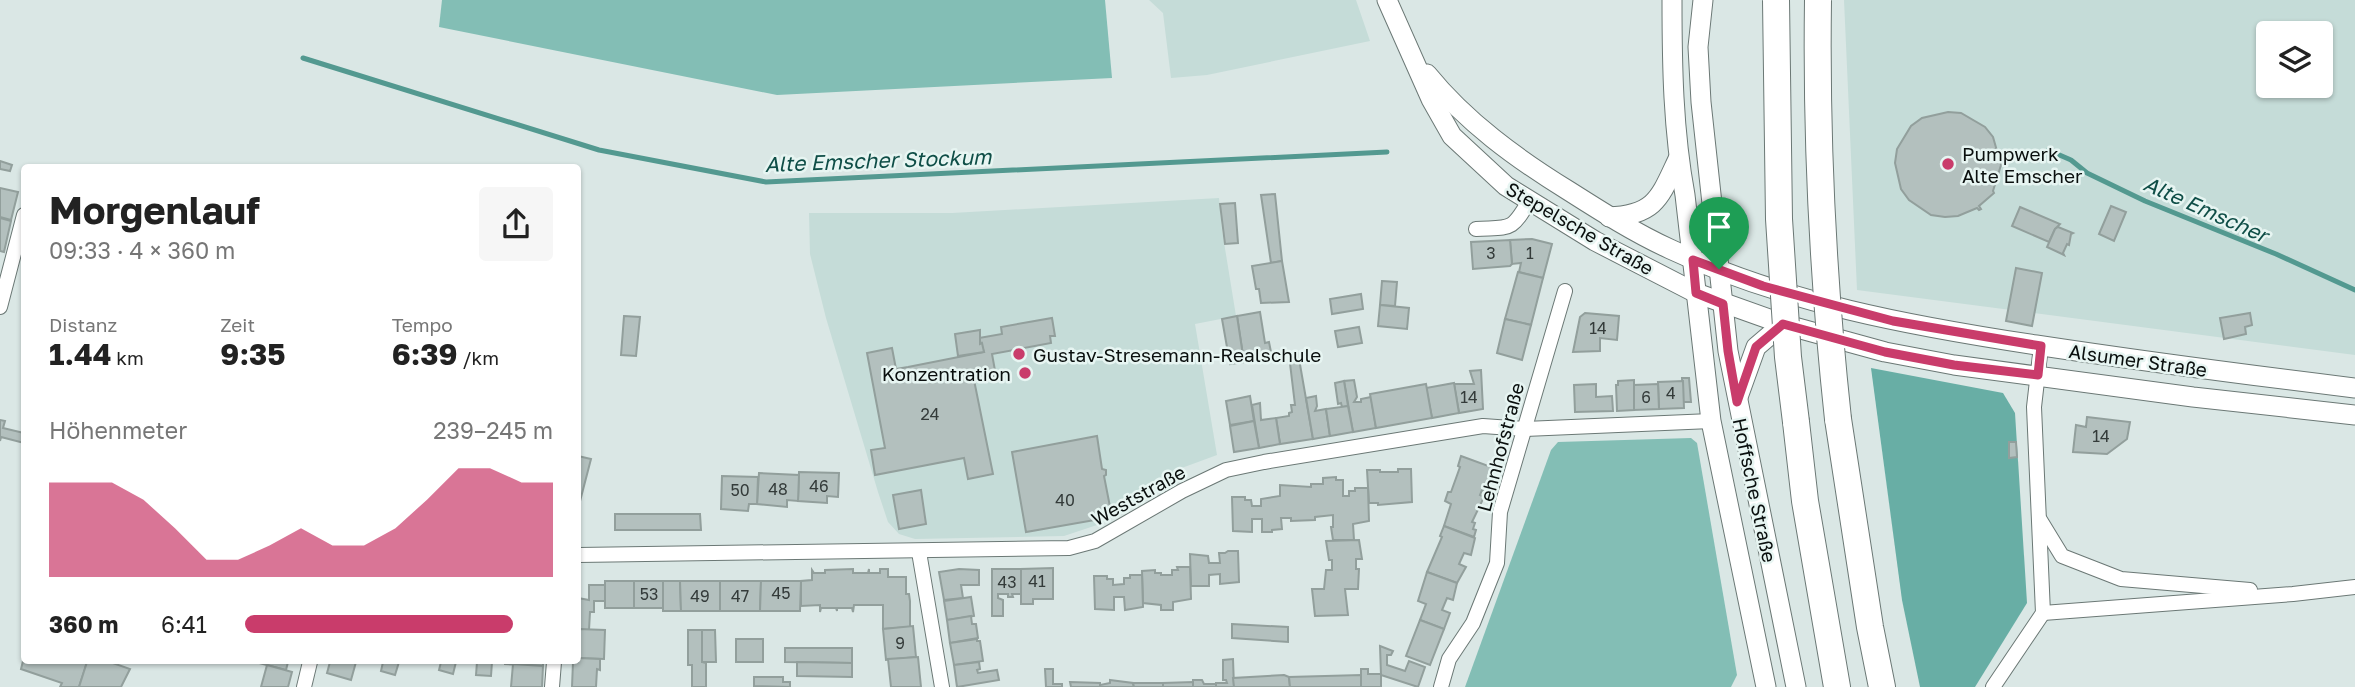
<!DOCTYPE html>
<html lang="de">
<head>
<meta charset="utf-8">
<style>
	:root { --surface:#fff; --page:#f6f6f6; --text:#222; --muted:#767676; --accent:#c93c6b }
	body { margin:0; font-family:"Golos Text",sans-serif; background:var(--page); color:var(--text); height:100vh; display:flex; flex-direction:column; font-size:26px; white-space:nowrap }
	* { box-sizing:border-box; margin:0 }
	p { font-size:23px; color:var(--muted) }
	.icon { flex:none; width:38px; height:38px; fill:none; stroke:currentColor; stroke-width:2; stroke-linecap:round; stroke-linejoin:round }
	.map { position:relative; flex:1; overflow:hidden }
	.panel { position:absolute; left:21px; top:164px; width:560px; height:500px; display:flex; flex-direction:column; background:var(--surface); border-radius:7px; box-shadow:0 2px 5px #0004 }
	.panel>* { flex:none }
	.controls { position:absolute; left:2256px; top:21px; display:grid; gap:14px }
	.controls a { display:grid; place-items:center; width:77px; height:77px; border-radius:7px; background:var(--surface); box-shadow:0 2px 5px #0004; font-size:35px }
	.pin { position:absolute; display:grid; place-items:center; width:60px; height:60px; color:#fff; margin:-72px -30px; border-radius:50% 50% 50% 0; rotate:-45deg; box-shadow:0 0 7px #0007 }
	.pin .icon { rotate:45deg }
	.round { display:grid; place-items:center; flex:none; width:74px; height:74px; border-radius:7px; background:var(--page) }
	.summary { display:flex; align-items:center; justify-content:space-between; height:119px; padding:0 28px }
	h1 { font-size:38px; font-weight:700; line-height:52px }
	.metrics { display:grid; grid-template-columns:repeat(3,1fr); gap:10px; height:119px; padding:7px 28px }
	.metrics div { display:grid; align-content:center }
	.metrics b { font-size:30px; font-weight:700 }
	.metrics small { font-size:19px; font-weight:400 }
	.metrics p { font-size:19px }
	.chart { height:196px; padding:14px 28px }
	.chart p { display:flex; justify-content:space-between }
	.chart svg { width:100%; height:126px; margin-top:7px; fill:var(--accent); opacity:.7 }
	ul { padding:0 28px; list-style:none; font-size:23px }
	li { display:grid; grid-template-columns:112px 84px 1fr; align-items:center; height:52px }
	li i { height:18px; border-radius:9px; background:var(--accent) }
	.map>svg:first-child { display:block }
</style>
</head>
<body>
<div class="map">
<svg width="2355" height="687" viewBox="0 0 2355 687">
	<rect width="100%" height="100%" fill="#dae7e5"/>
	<g fill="#c5dcd8" fill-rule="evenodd">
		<path d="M1149 0H1356L1370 41 1207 75 1171 78 1163 13Z"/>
		<path d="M1844 0H2355V355L1857 290ZM2268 33H2320V86H2268Z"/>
		<path d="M1219 198 1222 230 1236 316 1195 324 1217 455 1179 469 1100 524 1064 536 915 539 899 534 888 522 878 492 826 318 810 254 809 213H952Z"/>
	</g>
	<g fill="#83beb5">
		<path d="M442 0H1105L1112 78 777 95 439 27Z"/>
		<path d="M1691 438 1697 443 1737 675 1731 687H1465L1551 450 1558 442Z"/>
	</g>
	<path fill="#68aea5" d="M1871 368 2003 393 2015 413 2027 603 1975 687H1920L1902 600Z"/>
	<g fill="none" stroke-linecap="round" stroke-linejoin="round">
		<g stroke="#539990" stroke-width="5">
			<path d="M303 58 599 150 766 182 1387 152"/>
			<path d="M2048 150 2071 160 2087 173 2145 201 2276 254 2355 290"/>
		</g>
	</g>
	<g fill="#b3c0be" stroke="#929f9c" stroke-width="2">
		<path d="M1948 112 1961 113 1985 127 1993 137 2001 165 1993 191 1994 193 1979 206 1981 209 1979 210 1977 208 1958 216 1945 217 1931 215 1909 200 1901 189 1895 163 1897 149 1911 126 1922 118Z"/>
		<path d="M0 161 12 165 10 171 0 169Z"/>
		<path d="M0 188 18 192 11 220 0 217Z"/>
		<path d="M1275 194 1282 261 1271 263 1261 195Z"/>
		<path d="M1235 203 1238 243 1225 244 1220 204Z"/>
		<path d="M2111 206 2126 212 2114 241 2099 234Z"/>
		<path d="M2020 207 2060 224 2055 229 2049 242 2012 226Z"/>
		<path d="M0 218 11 221 4 252 0 251Z"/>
		<path d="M2058 227 2073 233 2071 234 2069 245 2067 244 2063 253 2064 255 2047 247 2055 229Z"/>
		<path d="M1532 239 1552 244 1543 278 1519 272 1521 263 1512 264 1510 240Z"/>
		<path d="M1510 240 1512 264 1510 266 1473 269 1471 242Z"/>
		<path d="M1282 261 1289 302 1261 303 1259 289H1256L1252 266Z"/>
		<path d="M2016 268 2042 273 2032 326 2006 321Z"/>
		<path d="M1518 272 1543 278 1531 325 1505 319Z"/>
		<path d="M1382 281 1397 282 1395 306 1380 305Z"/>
		<path d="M1361 294 1363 309 1332 314 1330 299Z"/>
		<path d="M1380 305 1409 308 1407 329 1378 326Z"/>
		<path d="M1260 312 1265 343 1269 342 1272 357 1244 362 1237 316Z"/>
		<path d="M1585 313 1619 316 1617 340 1600 338V351L1573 352 1580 317Z"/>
		<path d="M2250 313 2252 325 2245 327 2246 334 2224 339 2220 318Z"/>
		<path d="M624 316 640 317 636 356 621 355Z"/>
		<path d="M1237 316 1244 362 1230 364 1222 319Z"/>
		<path d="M1052 318 1055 336H1050L1051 343 992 354 996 376 974 380 993 474 968 479 964 458 875 475 871 450 885 448 867 353 892 348 896 369 908 367 984 352 979 338 1002 334 1001 327Z"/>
		<path d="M1505 319 1531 325 1522 360 1497 353Z"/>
		<path d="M1359 327 1362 343 1338 347 1335 331Z"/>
		<path d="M980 330V344L982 343 984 352 958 356 955 334Z"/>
		<path d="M1298 353 1313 439 1280 444 1276 418 1289 416V413L1292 412 1291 405H1295L1289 355Z"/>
		<path d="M1481 370 1483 409 1459 413 1454 384H1474L1470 371Z"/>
		<path d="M1682 378H1689L1691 402H1683Z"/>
		<path d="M1354 380 1357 397 1354 402H1361V399L1371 397 1376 428 1353 432 1344 381Z"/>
		<path d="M1634 380V410L1617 411 1616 385H1618V381Z"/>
		<path d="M1344 381 1348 406 1342 407 1341 403 1338 404 1335 383Z"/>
		<path d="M1683 381 1684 408 1659 409 1658 382Z"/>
		<path d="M1454 383 1459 413 1432 418 1426 388Z"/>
		<path d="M1426 384 1432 418 1376 428 1370 394Z"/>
		<path d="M1596 384V397L1612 396 1613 411 1575 412 1574 385Z"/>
		<path d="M1658 384 1659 409 1634 410V385Z"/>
		<path d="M1250 396 1254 421 1230 425 1226 401Z"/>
		<path d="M1316 396 1317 406 1315 411 1326 409 1330 436 1313 439 1306 398Z"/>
		<path d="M1260 403 1261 420 1276 418 1280 444 1259 448 1252 405Z"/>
		<path d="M1348 406 1353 432 1330 436 1326 409Z"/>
		<path d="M2087 417 2130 422 2127 439 2107 454 2073 452 2076 425 2086 427Z"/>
		<path d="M0 420 5 421 3 428 24 433V443L1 437 0 441Z"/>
		<path d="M1254 421 1259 448 1234 452 1230 426Z"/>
		<path d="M1097 436 1102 469 1106 470V475L1104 476 1112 517 1026 532 1012 452Z"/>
		<path d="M2009 442H2016L2017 457 2009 458Z"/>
		<path d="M578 456 591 459 578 509Z"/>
		<path d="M1461 456 1494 468 1486 492 1482 490 1480 495 1484 497 1472 522 1475 523 1473 529 1476 530 1474 537 1444 526 1451 504 1445 501 1448 492H1451L1460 467 1458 466Z"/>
		<path d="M1398 469H1411L1412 502 1378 505V503H1369L1367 470H1380V472H1398Z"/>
		<path d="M799 472 839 473 838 497 827 496V503L798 501Z"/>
		<path d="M759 473 799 475 798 501 787 500V507L757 504Z"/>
		<path d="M722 476 758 477 757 504H749L748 511 721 509Z"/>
		<path d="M1336 477V480H1343V496H1349V491H1355V488H1368L1369 521 1353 524 1354 540H1333L1331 527H1333V515L1315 517V520L1291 521V518H1281L1282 529 1272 530V532H1262V519H1252V532L1233 531 1232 497H1245V500H1251L1252 506H1261V499L1280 496V485L1311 487V484H1323V478Z"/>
		<path d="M921 490 926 524 899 529 893 495Z"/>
		<path d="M615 514H700L701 530H615Z"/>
		<path d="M1444 526 1475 538 1471 555 1464 553 1459 564 1466 567 1457 583 1427 572 1442 537 1440 536Z"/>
		<path d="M1359 540 1362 559H1356V569H1359L1358 589H1345L1348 615 1315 616 1312 589H1324L1326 570H1332V560H1329L1326 541Z"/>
		<path d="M1228 551H1238L1239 582 1220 584V574L1209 575V586H1191L1190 554 1208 556 1209 563H1220L1219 553H1225Z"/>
		<path d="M1177 567H1190L1191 599 1173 602V610H1161V605L1143 603 1142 571 1155 570V573H1161V575H1172V570H1178Z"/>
		<path d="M1053 568V599H1033V604H1021V569Z"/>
		<path d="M853 569V573H868L869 569V573H880V569H888V577H906V594H909L910 601V627L883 629V605H854L853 612 852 608H837V611L836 608H821L820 612V605L801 606V581L812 580V570L814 573H825V570Z"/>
		<path d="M959 569 979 570V585H961L963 598 944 600 939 572Z"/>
		<path d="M992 569H1021V594H1012L1013 597H1008V594H998V598L1003 600V616H992Z"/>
		<path d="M1427 572 1457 583 1453 600 1447 598 1442 610 1450 613 1444 629 1420 620 1426 604 1418 601Z"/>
		<path d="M1130 575H1142L1143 607 1125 610 1124 597H1114V610L1095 609 1094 576H1107V579H1113V585L1124 584V578H1130Z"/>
		<rect x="605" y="581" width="29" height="27"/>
		<rect x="634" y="581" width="29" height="27"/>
		<path d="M663 581H680L681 611H663Z"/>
		<path d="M680 581H720V611H681Z"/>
		<path d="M720 581H761L760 611H720Z"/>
		<path d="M761 581H801L800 611H760Z"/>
		<path d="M589 585H605V601H594V612H590L589 630 578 629V598L589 600Z"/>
		<path d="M971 597 974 616 947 620 944 601Z"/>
		<path d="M971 616 972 624H976L978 638 950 643 947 620Z"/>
		<path d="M1420 620 1444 629 1430 665 1406 656Z"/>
		<path d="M1232 624 1288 627V642L1232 638Z"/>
		<path d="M913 626 916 657 886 660 883 629Z"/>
		<path d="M578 629 605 630 604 659 578 658Z"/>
		<path d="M688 630H702V662L706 663V687H692V665H688Z"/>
		<path d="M702 630H715L716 662H702Z"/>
		<rect x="736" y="639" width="27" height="23"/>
		<path d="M977 639V641H980L983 661 954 665 950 643Z"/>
		<path d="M1380 646 1393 651 1391 655H1387V665L1405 671 1409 661 1425 667 1418 687 1381 675Z"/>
		<path d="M785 648H852V663L785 662Z"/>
		<path d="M24 657V662H87L79 687H60L62 683 21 669Z"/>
		<path d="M918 657 921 687H891L888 659Z"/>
		<path d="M578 658 600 659V670L597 669 596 687H572L573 662H578Z"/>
		<path d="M1233 659 1234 687H1216V683H1227L1226 680H1223V660Z"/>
		<path d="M87 662H110L130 669 121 687H79Z"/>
		<path d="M260 662H288L286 670 259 663Z"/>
		<path d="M330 662H356L351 680 327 673Z"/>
		<path d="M383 662H399L395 675 381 671Z"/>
		<path d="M441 662H456L453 674 439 670Z"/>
		<path d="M477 662H492L491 676 476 675Z"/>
		<path d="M505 662H543V666L505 664Z"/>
		<path d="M797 662 852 663V677L797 676Z"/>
		<path d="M979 662 980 669 977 670 978 673 997 670 999 680 957 687 954 665Z"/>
		<path d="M513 664 543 666 542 687H511Z"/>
		<path d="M267 665 292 672 288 687H261Z"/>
		<path d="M1045 669H1053V684H1062V687H1046Z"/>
		<path d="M1361 669H1368V674H1381V687H1361Z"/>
		<path d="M1284 675 1289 677 1290 687H1234L1233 678Z"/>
		<path d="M1361 675V687H1290L1289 677Z"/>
		<path d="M754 677H783V682H790V687L754 686Z"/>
		<path d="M1110 680 1133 683 1134 687H1100V685L1110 683Z"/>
		<path d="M1193 680H1202L1204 684H1216V687H1193Z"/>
		<path d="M1070 682 1100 683V687H1071Z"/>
		<path d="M1193 682V687H1163V683Z"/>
		<path d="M1133 683H1163V687H1134Z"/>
	</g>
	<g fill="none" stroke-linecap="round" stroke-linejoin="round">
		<g stroke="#6b7875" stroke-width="16">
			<g id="street">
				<path d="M1476 229C1511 227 1511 232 1529 201"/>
				<path d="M0 307 24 215"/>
				<path d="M2040 520 2062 556 2121 579 2250 590"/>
				<path d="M919 552 942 687"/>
				<path d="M578 555 1069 548 1095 541 1182 491 1226 470 1264 462 1483 426 1525 429 1711 421"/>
				<path d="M2043 613 2293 594 2355 587"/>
				<path d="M304 687 310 662"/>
				<path d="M552 687 554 662"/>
				<path d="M1441 687 1449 659 1473 623 1497 563 1500 512 1565 291"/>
				<path d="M1993 687 2043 613 2034 407 2041 346"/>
			</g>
		</g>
		<g stroke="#6b7875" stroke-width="21">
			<g id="secondary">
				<path d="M1387 0 1431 99 1452 136 1506 186 1595 241 1696 293 1783 324 1885 352 1954 365 2193 397 2355 415"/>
				<path d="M1672 0C1672 65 1673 130 1685 195L1711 421 1766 687"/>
				<path d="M1703 0 1698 47 1701 102 1728 351 1796 687"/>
				<path d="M1427 74C1466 122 1517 159 1569 191 1602 212 1635 233 1670 249 1785 303 1911 326 2036 345 2142 361 2248 375 2355 388"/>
				<path d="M1609 217C1656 215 1660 197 1678 159"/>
				<path d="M1738 397 1756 347 1783 324"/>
			</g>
		</g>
		<g stroke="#6b7875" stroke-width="28">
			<g id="highway">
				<path d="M1838 419 1870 627 1882 687"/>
				<path d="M1796 422 1805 501 1837 687"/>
			</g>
		</g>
		<use href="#street" stroke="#fff" stroke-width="14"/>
		<use href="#secondary" stroke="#fff" stroke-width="19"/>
		<use href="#highway" stroke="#fff" stroke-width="26"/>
		<g stroke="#6b7875" stroke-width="28" stroke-linecap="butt">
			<g id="highway-bridge">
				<path d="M1776 0 1779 219 1788 357 1796 422"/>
				<path d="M1818 0C1816 140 1823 280 1838 419"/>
			</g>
		</g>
		<use href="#highway-bridge" stroke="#fff" stroke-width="26"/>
	</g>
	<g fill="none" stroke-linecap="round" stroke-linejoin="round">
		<g stroke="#fff" stroke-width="14">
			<path id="route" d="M1693 260 1763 286 1893 321 2041 346 2038 375 1954 365 1885 352 1783 324 1756 347 1737 402 1728 351 1723 304 1696 293Z"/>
		</g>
		<use href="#route" stroke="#c93c6b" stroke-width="9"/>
	</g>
	<g fill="#c93c6b" stroke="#e7f5f2" stroke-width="2.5">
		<circle cx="1948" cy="164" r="7"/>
		<circle cx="1019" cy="354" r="7"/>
		<circle cx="1025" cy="373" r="7"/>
	</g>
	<g text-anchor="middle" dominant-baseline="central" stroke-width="5" stroke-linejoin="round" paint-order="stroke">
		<g font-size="16" fill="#343b3a">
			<text x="1491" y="253">3</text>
			<text x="1530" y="253">1</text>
			<text x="1598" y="328">14</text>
			<text x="1671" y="393">4</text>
			<text x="1469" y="397">14</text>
			<text x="1646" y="397">6</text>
			<text x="930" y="414">24</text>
			<text x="2101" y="436">14</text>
			<text x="819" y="486">46</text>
			<text x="778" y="489">48</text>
			<text x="740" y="490">50</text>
			<text x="1065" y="500">40</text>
			<text x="1037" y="581">41</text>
			<text x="1007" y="582">43</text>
			<text x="781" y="593">45</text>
			<text x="649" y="594">53</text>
			<text x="700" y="596">49</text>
			<text x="740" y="596">47</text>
			<text x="900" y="643">9</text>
		</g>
		<g font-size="19" fill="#0a0f0e" stroke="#e7f5f2" text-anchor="start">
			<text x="1962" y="153">Pumpwerk<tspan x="1962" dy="22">Alte Emscher</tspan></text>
			<text x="1033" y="354">Gustav-Stresemann-Realschule</text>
			<text x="1011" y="373" text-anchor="end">Konzentration</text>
		</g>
		<g font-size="19" fill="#0a0f0e" stroke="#e7f5f2">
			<text transform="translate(1580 228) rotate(30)">Stepelsche Straße</text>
			<text transform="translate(2138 360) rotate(8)">Alsumer Straße</text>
			<text transform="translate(1500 447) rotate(-75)">Lehnhofstraße</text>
			<text transform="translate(1755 490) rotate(78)">Hoffsche Straße</text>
			<text transform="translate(1138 495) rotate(-29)">Weststraße</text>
		</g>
		<g font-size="21" font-style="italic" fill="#0f4e47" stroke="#e7f5f2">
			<text transform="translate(878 160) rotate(-2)">Alte Emscher Stockum</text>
			<text transform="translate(2206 209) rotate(24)">Alte Emscher</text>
		</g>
	</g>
</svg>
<div class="controls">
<a><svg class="icon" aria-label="layers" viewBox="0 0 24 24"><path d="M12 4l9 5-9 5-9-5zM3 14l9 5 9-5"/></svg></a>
</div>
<div class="pin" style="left:1719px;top:269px;background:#1e9e55"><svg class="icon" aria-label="arrive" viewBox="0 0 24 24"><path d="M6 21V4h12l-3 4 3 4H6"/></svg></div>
<section class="panel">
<div class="summary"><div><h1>Morgenlauf</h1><p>09:33 · 4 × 360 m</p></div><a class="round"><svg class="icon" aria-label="share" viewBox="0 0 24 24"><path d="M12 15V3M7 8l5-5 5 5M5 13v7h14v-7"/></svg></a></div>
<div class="metrics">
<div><p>Distanz</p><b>1.44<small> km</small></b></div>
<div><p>Zeit</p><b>9:35</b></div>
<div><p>Tempo</p><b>6:39<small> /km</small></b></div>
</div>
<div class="chart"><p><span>Höhenmeter</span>239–245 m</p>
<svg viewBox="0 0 160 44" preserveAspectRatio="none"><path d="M0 44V11L10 11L20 11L30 17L40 27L50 38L60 38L70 33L80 27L90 33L100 33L110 27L120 17L130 6L140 6L150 11L160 11V44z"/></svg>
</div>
<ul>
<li><b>360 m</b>6:41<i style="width:87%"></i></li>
</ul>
</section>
</div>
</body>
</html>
